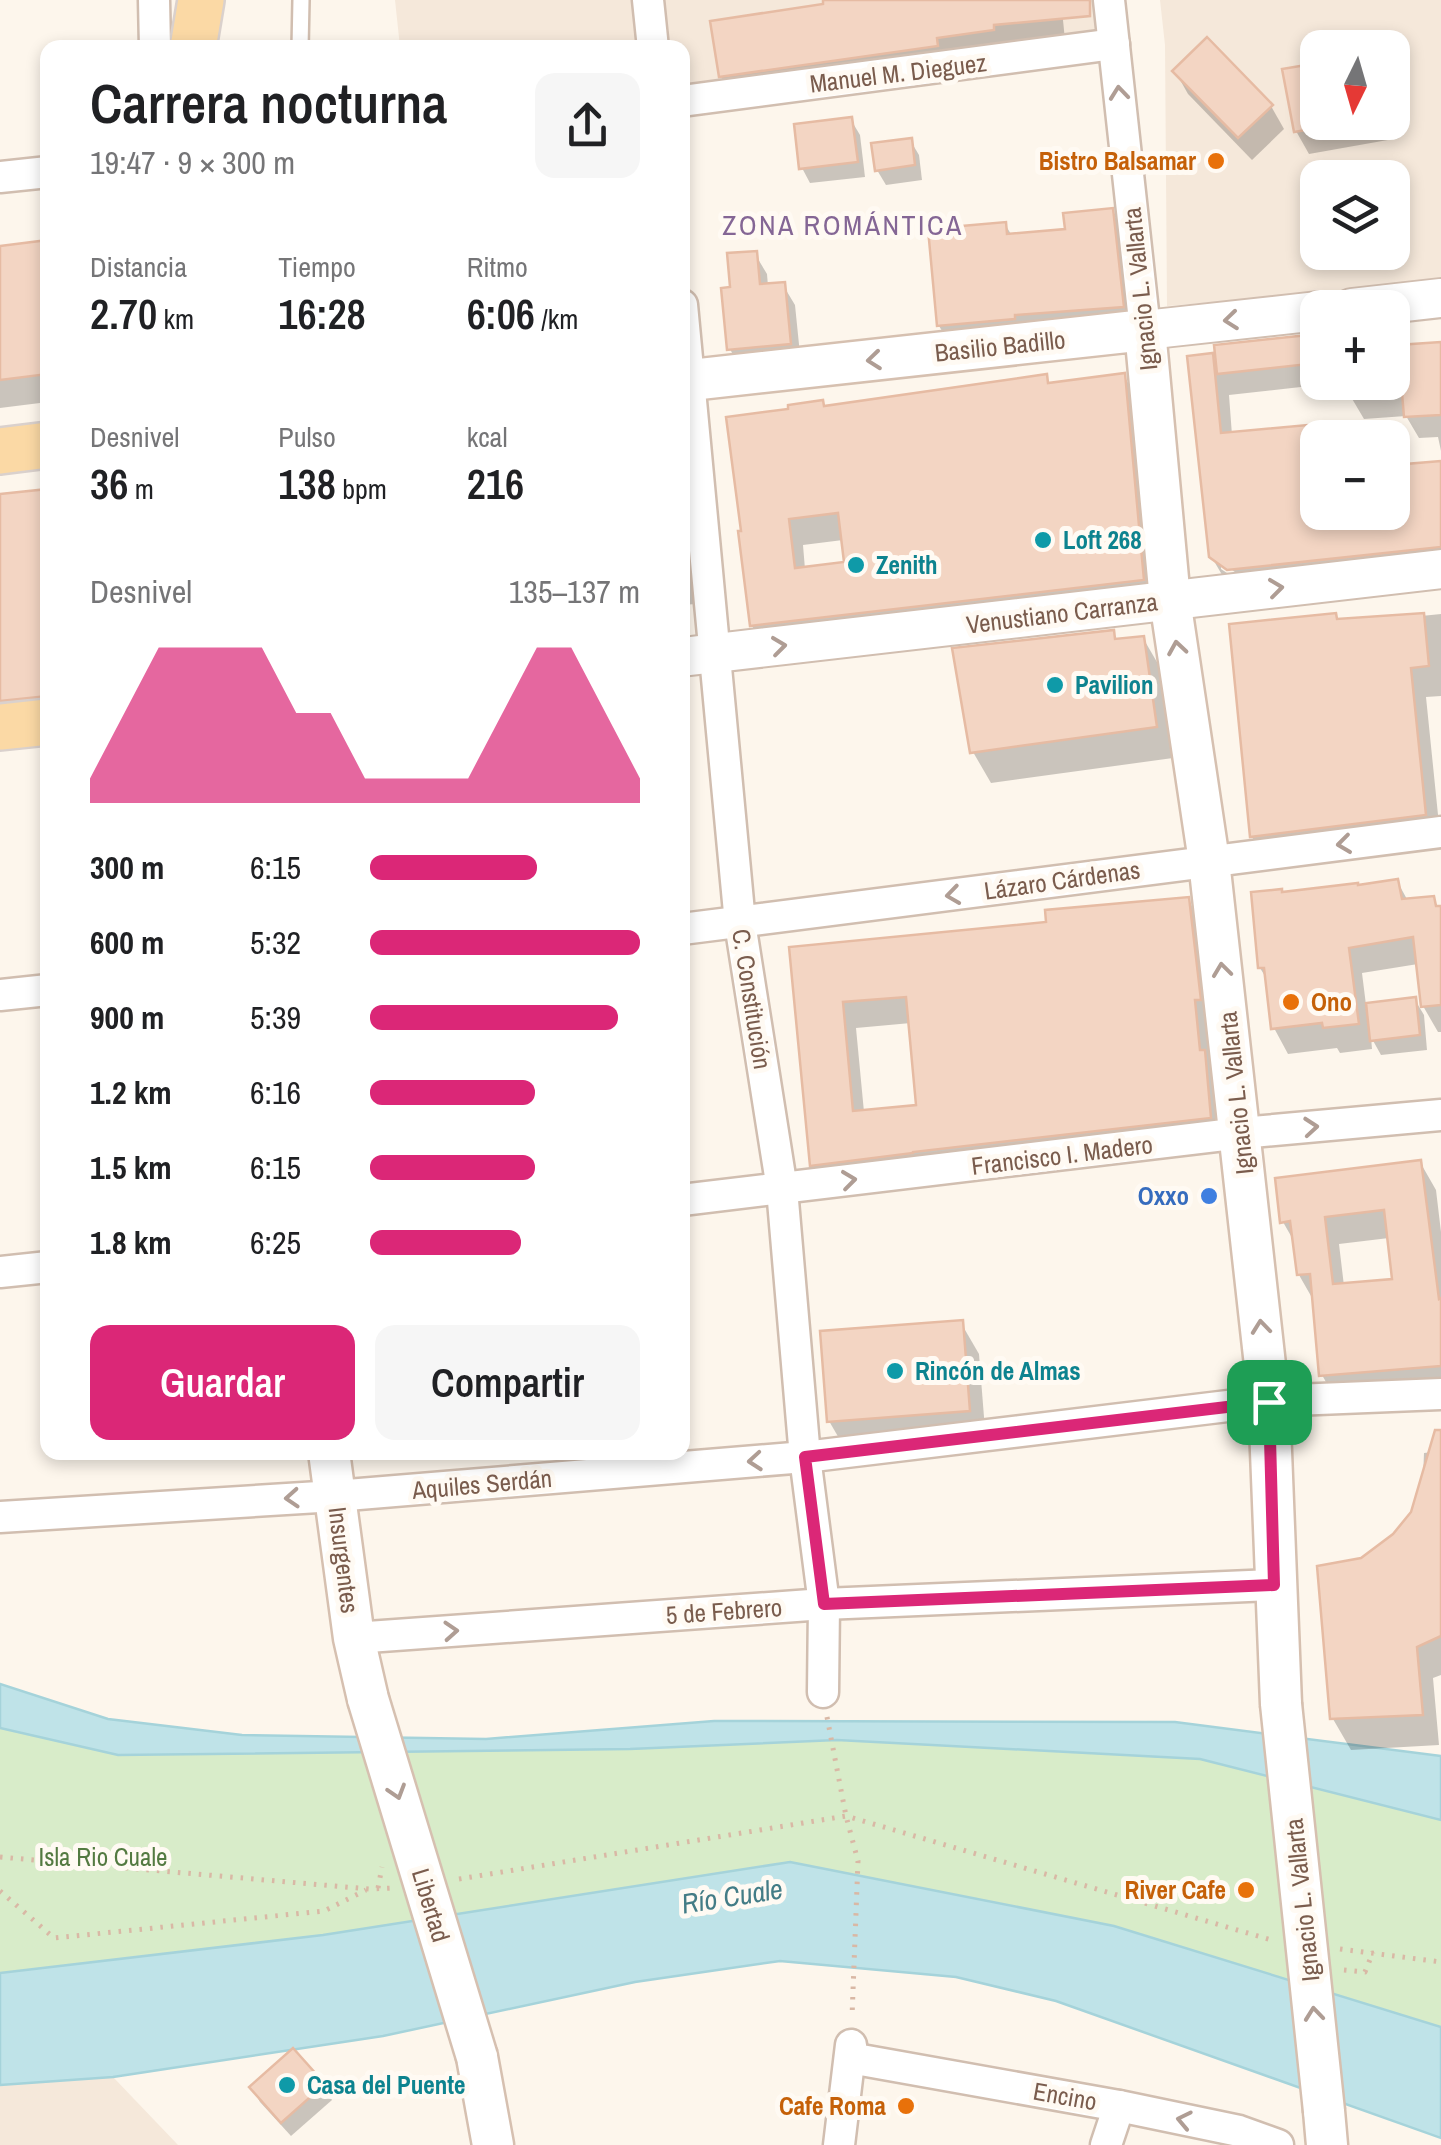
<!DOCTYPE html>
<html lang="es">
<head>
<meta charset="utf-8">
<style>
	:root { --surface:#fff; --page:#f6f6f6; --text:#202124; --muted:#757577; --accent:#db2777 }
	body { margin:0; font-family:"Archivo Narrow",sans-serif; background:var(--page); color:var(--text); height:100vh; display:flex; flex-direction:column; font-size:38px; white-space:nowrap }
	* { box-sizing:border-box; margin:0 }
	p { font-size:32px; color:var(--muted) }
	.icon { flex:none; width:55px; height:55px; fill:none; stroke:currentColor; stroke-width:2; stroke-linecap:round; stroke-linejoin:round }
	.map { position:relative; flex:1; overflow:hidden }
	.details { position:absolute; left:40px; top:40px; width:650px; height:1420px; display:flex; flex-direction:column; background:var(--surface); border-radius:20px; box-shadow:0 5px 15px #0003 }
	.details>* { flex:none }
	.needle { width:65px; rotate:185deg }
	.tools { position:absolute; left:1300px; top:30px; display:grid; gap:20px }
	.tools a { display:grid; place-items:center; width:110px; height:110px; border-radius:20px; background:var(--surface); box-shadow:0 5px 15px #0003; font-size:50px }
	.pin { position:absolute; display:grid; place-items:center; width:85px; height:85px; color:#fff; margin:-42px; border-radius:20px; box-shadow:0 5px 15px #0006 }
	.round { display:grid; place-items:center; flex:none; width:105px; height:105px; border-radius:20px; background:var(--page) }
	.summary { display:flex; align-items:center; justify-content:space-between; height:170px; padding:0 50px }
	h1 { font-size:55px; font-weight:600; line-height:75px }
	.metrics { display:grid; grid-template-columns:repeat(3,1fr); gap:15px; height:170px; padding:10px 50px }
	.metrics div { display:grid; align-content:center }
	.metrics b { font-size:42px; font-weight:600 }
	.metrics small { font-size:28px; font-weight:400 }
	.metrics p { font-size:28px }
	.chart { height:280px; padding:20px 50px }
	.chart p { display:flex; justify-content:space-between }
	.chart svg { width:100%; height:180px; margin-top:10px; fill:var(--accent); opacity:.7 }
	.button { display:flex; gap:20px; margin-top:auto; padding:20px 50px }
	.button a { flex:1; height:115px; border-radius:20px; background:var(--accent); color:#fff; font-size:40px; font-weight:600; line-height:115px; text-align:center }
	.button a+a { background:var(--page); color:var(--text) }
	ul { padding:0 50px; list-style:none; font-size:32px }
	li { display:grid; grid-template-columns:160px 120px 1fr; align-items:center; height:75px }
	li i { height:25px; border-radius:12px; background:var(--accent) }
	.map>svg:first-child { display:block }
</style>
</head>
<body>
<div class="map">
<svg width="1441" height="2145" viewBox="0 0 1441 2145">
	<rect width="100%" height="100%" fill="#fdf6ec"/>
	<g fill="#f5e8da" fill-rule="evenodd">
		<path d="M395 0H1100L1103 34 683 93 682 48 400 47Z"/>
		<path d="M1160 0H1441V283L1167 306 1165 45ZM1318 48H1392V122H1318ZM1318 178H1392V252H1318Z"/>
		<path d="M113 2077 178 2145H0V2085Z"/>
	</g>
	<path fill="#d8ecc9" d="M0 1728 118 1755 630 1749 837 1740 1200 1759 1441 1820V2027L1114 1926 790 1862 323 1935 0 1973Z"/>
	<g fill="#bfe3e8" stroke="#a5d3da" stroke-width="2.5">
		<path d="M0 1684 108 1719 242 1735 486 1739 714 1721 1175 1722 1441 1756V1820L1200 1759 837 1740 630 1749 118 1755 0 1728Z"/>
		<path d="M790 1862 1114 1926 1441 2027V2138L1056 2001 956 1977 780 1961 635 1982 383 2036 113 2077 0 2085V1973L323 1935Z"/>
	</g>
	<g fill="#0003" fill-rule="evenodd">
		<path d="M825 0H1061L1065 40 733 97 721 76 826 6Z"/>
		<path d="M1175 71 1271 106 1284 129 1252 160 1188 94Z"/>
		<path d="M1392 104 1399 138 1309 154 1296 131 1318 122H1392Z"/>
		<path d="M851 120 860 135 865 177 810 183 802 168Z"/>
		<path d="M910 140 919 155 922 180 886 185 877 170Z"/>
		<path d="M1111 210 1124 232 1134 328 952 347 939 326 1005 224 1012 236 1067 231Z"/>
		<path d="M48 242V402L0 408V248Z"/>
		<path d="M755 254 767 274 768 286 783 285 795 305 801 364 741 370 730 349 733 289Z"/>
		<path d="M1318 335V382H1345L1229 395 1232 435 1345 425 1352 438H1318V512H1392V467L1441 463V575L1228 585 1211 556V356L1219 369ZM1221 562 1239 575 1236 579 1221 569Z"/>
		<path d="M1392 338 1398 348 1441 345V451L1438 437 1419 438 1406 416 1364 419 1351 397 1350 382H1392Z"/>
		<path d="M1124 376 1139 402 1158 606 767 652 752 626 791 411 1046 377 1051 386ZM843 540 846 564 805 569 803 545Z"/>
		<path d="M682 438 696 604 682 605Z"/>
		<path d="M48 491V723L0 734V500Z"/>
		<path d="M1441 614V696L1426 697 1441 844 1269 866 1252 837 1338 622 1371 621Z"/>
		<path d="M1113 632 1118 641 1143 638 1161 669 1173 758 991 783 973 752Z"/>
		<path d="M1397 881 1408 901 1433 898 1439 909 1441 908V1032H1438L1423 1006 1418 964 1362 973 1366 1005 1415 1000 1424 1015 1427 1050 1381 1055 1371 1037 1372 1049 1340 1053 1337 1048 1288 1054 1274 1028 1268 981 1260 968 1283 895Z"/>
		<path d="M1188 899 1202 925 1224 1143 827 1190 812 1165 792 949 1049 924ZM911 1023 919 1108 864 1112 856 1028Z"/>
		<path d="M1420 1162 1436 1190 1441 1232V1394L1338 1403 1322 1375 1315 1303 1299 1275 1295 1243 1283 1222ZM1389 1238 1395 1281 1344 1286 1339 1244Z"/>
		<path d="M961 1323 979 1354 986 1442 847 1452 829 1421Z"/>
		<path d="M1441 1451V1675L1433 1678 1439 1745 1351 1750 1333 1719 1362 1560 1395 1536 1413 1513 1423 1478 1424 1453Z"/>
		<path d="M323 2085 332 2100 291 2136 260 2102 252 2087Z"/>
	</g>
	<g fill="#f3d5c3" stroke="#e6bba3" stroke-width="2.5" fill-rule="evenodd">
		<path d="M823 0H1090V16L994 25V30L937 38 938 46 719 77 710 21 823 4Z"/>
		<path d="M1207 37 1273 105 1238 138 1172 71Z"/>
		<path d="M1318 63V128L1294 132 1282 69Z"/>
		<path d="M852 117 858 162 799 169 794 124Z"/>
		<path d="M912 138 915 165 875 171 871 143Z"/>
		<path d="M1113 208 1124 307 1015 315V319L937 326 928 229 1006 222 1007 234 1065 229 1063 213Z"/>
		<path d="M48 240V374L0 380V246Z"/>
		<path d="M757 251 760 284 785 282 791 344 727 350 721 288 730 287 727 253Z"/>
		<path d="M1318 334V363L1217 374 1214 345Z"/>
		<path d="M1441 342V415L1404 417 1398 345Z"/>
		<path d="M1213 353 1221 433 1318 424V512H1398L1394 465 1441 461V547L1227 570 1209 557 1187 356Z"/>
		<path d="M1125 373 1144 580 750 626 738 531H741L726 417 788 409V405L823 400 824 406 1047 374 1048 383ZM838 513 844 562 795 568 789 519Z"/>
		<path d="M48 489V696L0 701V494Z"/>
		<path d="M1336 613 1337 619 1424 613 1429 666 1411 668 1426 815 1250 837 1229 624Z"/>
		<path d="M1114 630 1115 639 1144 636 1157 727 970 753 952 648Z"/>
		<path d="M1398 879 1402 899 1434 896 1436 906H1441V1005L1421 1007 1413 937 1349 948 1359 1024 1323 1028 1322 1023 1271 1029 1264 968H1258L1251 892 1282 889V892L1358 883V885Z"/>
		<path d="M1189 897 1201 1000H1195L1200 1050H1205L1211 1118 913 1152V1153L810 1166 789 947 1046 922 1045 910ZM906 997 916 1105 853 1111 843 1002Z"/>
		<path d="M1416 997 1420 1035 1370 1041 1366 1003Z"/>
		<path d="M1421 1160 1439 1299 1441 1298V1366L1319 1376 1310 1274 1297 1275 1290 1221 1280 1223 1275 1178ZM1384 1210 1392 1279 1333 1284 1325 1217Z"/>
		<path d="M963 1320 970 1411 827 1422 820 1331Z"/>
		<path d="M1435 1430H1441V1636L1417 1647 1423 1715 1330 1719 1317 1566 1361 1558 1393 1534 1411 1512Z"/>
		<path d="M293 2048 325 2084 281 2123 249 2087Z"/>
	</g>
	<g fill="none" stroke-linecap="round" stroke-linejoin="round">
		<g stroke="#d1beb0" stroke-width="20">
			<path id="service" d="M300 48 301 0"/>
		</g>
		<g stroke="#d1beb0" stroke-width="35">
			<g id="minor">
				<path d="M154 0 155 48"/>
				<path d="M648 0 653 48"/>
				<path d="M1109 0 1145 330"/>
				<path d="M682 101 1114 44"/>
				<path d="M0 177 48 172"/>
				<path d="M682 305 740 923 782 1189 805 1457 824 1604 823 1692"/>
				<path d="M682 929 1441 832"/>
				<path d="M0 995 48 990"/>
				<path d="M682 1200 1241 1133 1441 1115"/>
				<path d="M0 1272 48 1267"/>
				<path d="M0 1517 335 1496 805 1457 1269 1401 1441 1394"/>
				<path d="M354 1638 824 1604 1274 1585"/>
				<path d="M850 2058 1119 2106 1239 2131 1278 2145"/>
				<path d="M839 2145 851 2045"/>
				<path d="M1106 2145 1119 2106"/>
			</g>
		</g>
		<g stroke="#d1beb0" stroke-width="42">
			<g id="tertiary">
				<path d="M1352 308 1441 298"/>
				<path d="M1145 330 1318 311"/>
				<path d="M682 657 1441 569"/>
			</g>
		</g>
		<g stroke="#d6c0b0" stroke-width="45">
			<g id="secondary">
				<path d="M682 381 1145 330 1170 600 1209 861 1269 1401 1281 1704"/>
				<path d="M329 1452 354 1638 368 1699"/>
				<path d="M477 2057 493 2145"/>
				<path d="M1324 2111 1327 2145"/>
			</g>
		</g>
		<g stroke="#dad1cd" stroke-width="50">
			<g id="primary">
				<path d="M193 48 201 0"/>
				<path d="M0 451 48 445"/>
				<path d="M0 727 48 722"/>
			</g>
		</g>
		<g stroke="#d9b8a5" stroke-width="5" stroke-dasharray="2.5 8" stroke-linecap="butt">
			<path d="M827 1717 846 1816 858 1861 852 2017"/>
			<path d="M0 1857 369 1889 393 1888"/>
			<path d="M459 1879 846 1816 1275 1941"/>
			<path d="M378 1888 382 1867"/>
			<path d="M0 1891 54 1938 324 1911 366 1890"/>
			<path d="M1340 1949 1441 1962"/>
			<path d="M1344 1970 1365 1972 1373 1952"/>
		</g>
		<use href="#service" stroke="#fff" stroke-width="15"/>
		<use href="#minor" stroke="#fff" stroke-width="30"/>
		<use href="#tertiary" stroke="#fff" stroke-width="38"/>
		<use href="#secondary" stroke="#fff" stroke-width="40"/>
		<use href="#primary" stroke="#fbd9a5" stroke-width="45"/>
		<g stroke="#d6c0b0" stroke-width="45" stroke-linecap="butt">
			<g id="secondary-bridge">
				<path d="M368 1699 477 2057"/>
				<path d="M1281 1704 1324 2111"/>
			</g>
		</g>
		<use href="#secondary-bridge" stroke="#fff" stroke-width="40"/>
	</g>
	<defs><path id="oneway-chevron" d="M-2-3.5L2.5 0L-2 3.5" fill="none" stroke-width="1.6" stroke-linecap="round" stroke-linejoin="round" transform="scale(2.5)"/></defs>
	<g stroke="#af9d94">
		<use href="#oneway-chevron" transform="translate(1119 93) rotate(-96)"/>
		<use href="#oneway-chevron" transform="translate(1231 320) rotate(174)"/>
		<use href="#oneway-chevron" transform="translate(874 360) rotate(174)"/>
		<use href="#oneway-chevron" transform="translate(1276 588) rotate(-7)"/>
		<use href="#oneway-chevron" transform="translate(779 646) rotate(-7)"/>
		<use href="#oneway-chevron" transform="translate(1177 648) rotate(-99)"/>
		<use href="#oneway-chevron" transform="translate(1344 844) rotate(173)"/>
		<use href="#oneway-chevron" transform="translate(953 895) rotate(172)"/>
		<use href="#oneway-chevron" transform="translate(1222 970) rotate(-97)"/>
		<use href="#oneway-chevron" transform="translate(1311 1127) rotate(-5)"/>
		<use href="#oneway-chevron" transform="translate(849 1180) rotate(-7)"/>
		<use href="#oneway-chevron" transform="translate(1261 1327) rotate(-96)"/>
		<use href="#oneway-chevron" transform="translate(755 1461) rotate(175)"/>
		<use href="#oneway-chevron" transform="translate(292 1498) rotate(176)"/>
		<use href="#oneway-chevron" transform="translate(451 1631) rotate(-4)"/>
		<use href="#oneway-chevron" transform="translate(397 1792) rotate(73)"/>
		<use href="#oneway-chevron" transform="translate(1314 2014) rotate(-96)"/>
		<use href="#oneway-chevron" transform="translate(1184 2120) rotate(-168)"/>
	</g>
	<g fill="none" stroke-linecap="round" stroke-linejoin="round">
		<g stroke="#fff" stroke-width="20">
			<path id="route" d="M1269 1402 1274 1585 824 1604 805 1457Z"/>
		</g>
		<use href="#route" stroke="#db2777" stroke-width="12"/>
	</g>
	<g fill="#e8710a" stroke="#fffaf3" stroke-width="4">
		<circle cx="1216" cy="161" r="10"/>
		<circle cx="1291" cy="1002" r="10"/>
		<circle cx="1246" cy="1890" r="10"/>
		<circle cx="906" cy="2106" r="10"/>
	</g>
	<g fill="#0f9aa8" stroke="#fffaf3" stroke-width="4">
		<circle cx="1043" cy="540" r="10"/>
		<circle cx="856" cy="565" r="10"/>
		<circle cx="1055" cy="685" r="10"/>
		<circle cx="895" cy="1371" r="10"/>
		<circle cx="287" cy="2085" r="10"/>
	</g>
	<circle fill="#3f7fe0" stroke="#fffaf3" stroke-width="4" cx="1209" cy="1196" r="10"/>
	<g text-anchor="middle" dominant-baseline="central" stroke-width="10" stroke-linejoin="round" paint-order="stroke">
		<g font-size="25" fill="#7a5c4d" stroke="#fffaf3">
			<text transform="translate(898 73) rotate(-7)">Manuel M. Dieguez</text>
			<text transform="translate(1140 289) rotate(-96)">Ignacio L. Vallarta</text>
			<text transform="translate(1000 346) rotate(-6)">Basilio Badillo</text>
			<text transform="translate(1062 613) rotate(-7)">Venustiano Carranza</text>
			<text transform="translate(1062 880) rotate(-8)">Lázaro Cárdenas</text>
			<text transform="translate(752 999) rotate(81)">C. Constitución</text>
			<text transform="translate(1236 1093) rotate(-96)">Ignacio L. Vallarta</text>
			<text transform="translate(1062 1155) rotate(-7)">Francisco I. Madero</text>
			<text transform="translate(482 1484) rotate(-5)">Aquiles Serdán</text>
			<text transform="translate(344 1560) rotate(83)">Insurgentes</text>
			<text transform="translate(724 1611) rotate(-4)">5 de Febrero</text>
			<text transform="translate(1302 1900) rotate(-96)">Ignacio L. Vallarta</text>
			<text transform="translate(431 1905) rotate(73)">Libertad</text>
			<text transform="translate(1065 2096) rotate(10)">Encino</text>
		</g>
		<g font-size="25" font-weight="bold" fill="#c56008" stroke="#fffaf3" text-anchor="end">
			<text x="1196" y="161">Bistro Balsamar</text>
			<text x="1311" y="1002" text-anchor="start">Ono</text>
			<text x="1226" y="1890">River Cafe</text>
			<text x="886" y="2106">Cafe Roma</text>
		</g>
		<g font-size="25" font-weight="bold" fill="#0d838f" stroke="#fffaf3" text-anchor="start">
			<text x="1063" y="540">Loft 268</text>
			<text x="876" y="565">Zenith</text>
			<text x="1075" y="685">Pavilion</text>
			<text x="915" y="1371">Rincón de Almas</text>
			<text x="307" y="2085">Casa del Puente</text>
		</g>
		<g font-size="25" font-weight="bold" fill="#366cbe" stroke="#fffaf3" text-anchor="end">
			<text x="1189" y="1196">Oxxo</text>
		</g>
		<g font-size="25" fill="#537a41" stroke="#fffaf3">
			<text x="103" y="1857">Isla Rio Cuale</text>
		</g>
		<g font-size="28" letter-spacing="2.5" fill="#846695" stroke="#fffaf3">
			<text x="843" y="225">ZONA ROMÁNTICA</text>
		</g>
		<g font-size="28" font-style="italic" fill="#437c86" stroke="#fffaf3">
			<text transform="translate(732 1896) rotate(-9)">Río Cuale</text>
		</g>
	</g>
</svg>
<div class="tools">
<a><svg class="needle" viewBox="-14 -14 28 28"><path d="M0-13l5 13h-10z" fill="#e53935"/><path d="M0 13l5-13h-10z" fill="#757577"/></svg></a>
<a><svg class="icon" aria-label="layers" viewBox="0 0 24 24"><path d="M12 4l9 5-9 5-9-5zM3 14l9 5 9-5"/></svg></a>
<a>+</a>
<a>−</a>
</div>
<div class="pin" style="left:1269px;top:1402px;background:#1e9e55"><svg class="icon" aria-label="arrive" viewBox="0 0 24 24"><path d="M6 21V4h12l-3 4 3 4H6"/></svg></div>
<section class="details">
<div class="summary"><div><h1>Carrera nocturna</h1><p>19:47 · 9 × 300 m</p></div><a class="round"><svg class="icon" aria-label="share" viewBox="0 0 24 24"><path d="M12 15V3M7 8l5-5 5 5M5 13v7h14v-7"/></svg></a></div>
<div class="metrics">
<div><p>Distancia</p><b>2.70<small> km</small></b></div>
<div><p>Tiempo</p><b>16:28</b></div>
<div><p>Ritmo</p><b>6:06<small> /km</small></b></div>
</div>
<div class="metrics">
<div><p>Desnivel</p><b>36<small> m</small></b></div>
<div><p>Pulso</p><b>138<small> bpm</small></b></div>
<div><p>kcal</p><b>216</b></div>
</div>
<div class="chart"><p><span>Desnivel</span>135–137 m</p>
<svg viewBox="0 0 160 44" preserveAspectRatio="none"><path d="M0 44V38L10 22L20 6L30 6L40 6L50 6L60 22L70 22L80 38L90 38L100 38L110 38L120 22L130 6L140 6L150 22L160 38V44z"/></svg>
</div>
<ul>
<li><b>300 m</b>6:15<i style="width:62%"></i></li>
<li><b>600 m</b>5:32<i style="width:100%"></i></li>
<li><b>900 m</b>5:39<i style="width:92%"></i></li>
<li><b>1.2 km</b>6:16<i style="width:61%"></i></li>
<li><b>1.5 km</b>6:15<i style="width:61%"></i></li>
<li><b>1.8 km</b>6:25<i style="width:56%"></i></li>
</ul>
<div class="button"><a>Guardar</a><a>Compartir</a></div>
</section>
</div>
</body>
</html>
